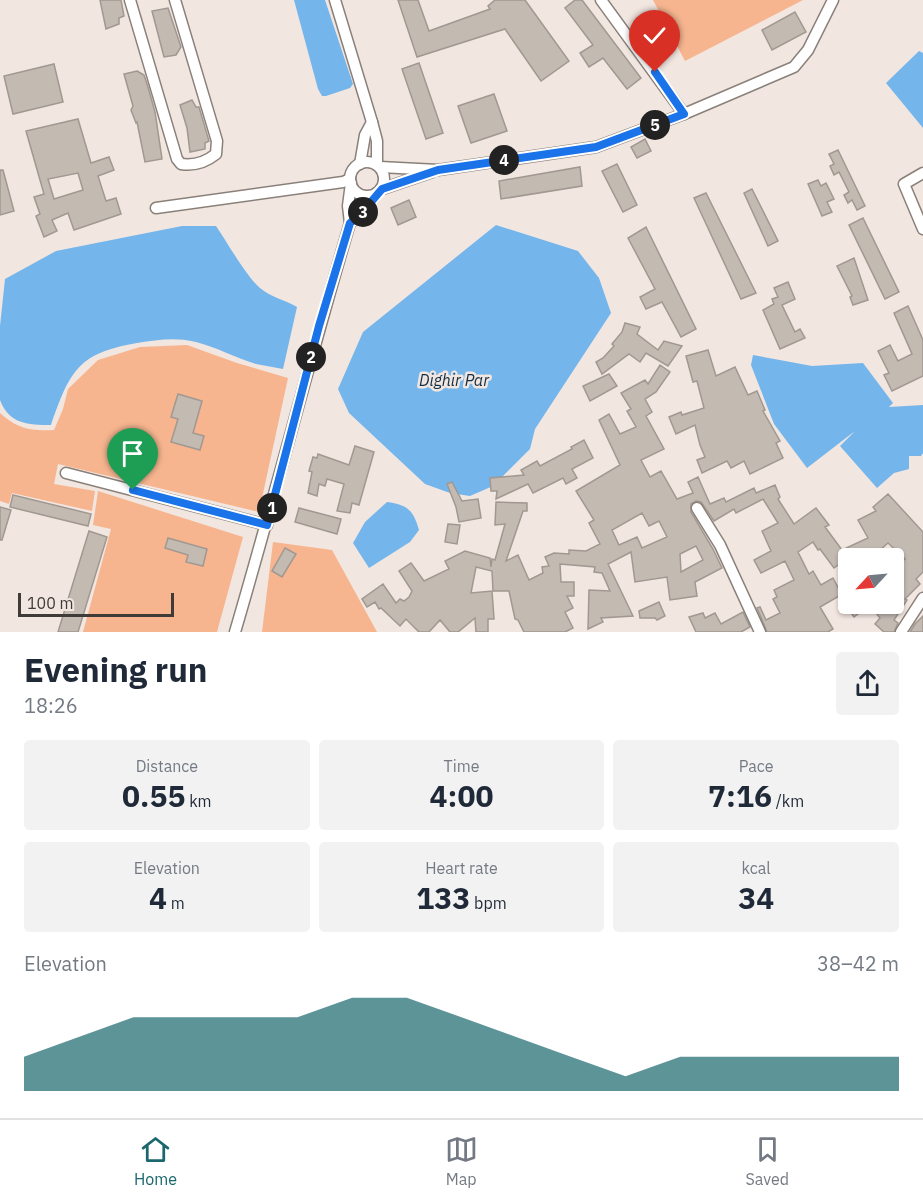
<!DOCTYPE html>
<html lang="en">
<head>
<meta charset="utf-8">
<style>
	:root { --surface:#fff; --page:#f2f2f3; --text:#1f2937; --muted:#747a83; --line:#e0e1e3; --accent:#1a676d }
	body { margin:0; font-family:"IBM Plex Sans",sans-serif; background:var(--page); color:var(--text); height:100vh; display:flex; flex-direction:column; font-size:22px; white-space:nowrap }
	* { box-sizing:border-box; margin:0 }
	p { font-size:20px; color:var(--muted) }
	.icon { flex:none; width:33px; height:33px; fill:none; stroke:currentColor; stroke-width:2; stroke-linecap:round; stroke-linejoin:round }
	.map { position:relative; height:632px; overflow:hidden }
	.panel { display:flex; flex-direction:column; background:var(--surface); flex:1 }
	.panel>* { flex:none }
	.needle { width:39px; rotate:244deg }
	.controls { position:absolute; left:838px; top:548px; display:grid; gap:12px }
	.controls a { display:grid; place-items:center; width:66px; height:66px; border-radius:6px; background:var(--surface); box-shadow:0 2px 4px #0004; font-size:30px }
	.scale { position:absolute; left:18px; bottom:15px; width:156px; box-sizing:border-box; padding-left:6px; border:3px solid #3f3b38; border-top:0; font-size:16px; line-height:21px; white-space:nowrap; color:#3f3b38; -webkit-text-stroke:4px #f2e6e0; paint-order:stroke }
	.pin { position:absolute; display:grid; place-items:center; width:51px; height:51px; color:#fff; margin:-62px -26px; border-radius:50% 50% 50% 0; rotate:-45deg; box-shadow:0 0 6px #0007 }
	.pin .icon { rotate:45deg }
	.km { position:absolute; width:30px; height:30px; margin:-15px; border-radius:50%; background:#222; color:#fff; font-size:16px; line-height:30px; text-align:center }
	.round { display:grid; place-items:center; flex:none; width:63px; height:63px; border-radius:6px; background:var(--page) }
	.overview { display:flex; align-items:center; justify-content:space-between; height:102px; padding:0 24px }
	h1 { font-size:33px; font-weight:700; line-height:45px }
	.stats { display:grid; grid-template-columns:repeat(3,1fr); gap:9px; height:102px; padding:6px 24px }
	.stats div { display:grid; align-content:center; border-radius:6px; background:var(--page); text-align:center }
	.stats b { font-size:30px; font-weight:700 }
	.stats small { font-size:16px; font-weight:400 }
	.stats p { font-size:16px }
	.chart { height:168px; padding:12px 24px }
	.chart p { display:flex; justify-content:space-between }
	.chart svg { width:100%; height:108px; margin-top:6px; fill:var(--accent); opacity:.7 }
	.dock { display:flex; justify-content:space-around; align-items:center; height:84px; border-top:2px solid var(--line); background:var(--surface); font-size:16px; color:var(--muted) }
	.dock a { display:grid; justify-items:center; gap:3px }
	.dock .active { color:var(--accent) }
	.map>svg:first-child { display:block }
</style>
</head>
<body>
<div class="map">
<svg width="923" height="632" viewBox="0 0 923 632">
	<rect width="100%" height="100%" fill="#f2e6e0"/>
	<g fill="#f6b58f">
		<path d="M653 0H803L685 61Z"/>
		<path d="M187 345 237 363 288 378 259 512 58 464 54 484 95 491 92 511 12 493 9 504 0 501V413C18 429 30 431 54 430L63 409 68 389 98 360 140 347Z"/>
		<path d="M98 491 243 537 217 632H83L111 529 93 525Z"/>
		<path d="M273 542 332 550 377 632H262Z"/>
	</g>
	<g fill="#74b5eb">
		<path d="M294 0H325L353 84 350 88 326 96H322L318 89Z"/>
		<path d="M919 51 923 53V128L886 83Z"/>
		<path d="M496 225 578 251 599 278 611 313 535 429 530 449 493 486 470 496 450 493 425 484 349 413 338 389 363 332Z"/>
		<path d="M182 226H216C227 242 246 276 260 288 270 297 285 300 297 307L283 369C274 367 265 366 256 364 236 358 216 347 196 342 174 337 158 340 137 343 78 353 70 371 51 425 28 425 9 424 0 400V326L5 279 56 251Z"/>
		<path d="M753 355 812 366 863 363 893 403 889 407 923 405V453L921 456H909V469L894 473 877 488 840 446 855 431 807 468 774 424 751 365Z"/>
		<path d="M387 502C408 505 413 510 419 530L410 542 369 568 353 543 365 522Z"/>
	</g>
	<g fill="#c3bab2" stroke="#a19891" stroke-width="1.5" fill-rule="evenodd">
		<path d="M100 0H121L124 16 119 18V24L106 29Z"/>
		<path d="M398 0H418L429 31 490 9 488 6 495 0H525L569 61 541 81 505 29 417 57Z"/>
		<path d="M575 0H582L641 78 627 89 603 58 589 67 580 53 593 45 565 8Z"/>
		<path d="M168 8 181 47 176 55 164 57 152 11Z"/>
		<path d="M795 12 806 32 772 50 762 30Z"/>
		<path d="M419 63 443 133 426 139 402 69Z"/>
		<path d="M54 64 63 102 13 114 4 76Z"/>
		<path d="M137 71 144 75 148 87 155 112 162 159 145 162 137 122 136 123 131 110 133 106 124 74Z"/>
		<path d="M494 94 507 131 471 143 458 106Z"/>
		<path d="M192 100 196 107H199L209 141 205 143V149L190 152 187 128 180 105Z"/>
		<path d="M78 119 91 163 109 157 114 170 98 176 106 201 116 198 121 214 74 230 68 213 52 220 57 231 44 237 36 216 40 214 34 197 44 194 26 131ZM78 173 83 190 54 199 48 179Z"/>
		<path d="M645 139 651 151 637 158 631 147Z"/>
		<path d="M838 150 865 206 857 210 852 200 848 203 844 195 849 192 839 172 834 175 830 166 834 164 829 154Z"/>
		<path d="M617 164 637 205 623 212 602 171Z"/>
		<path d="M580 167 582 186 501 199 499 181Z"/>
		<path d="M0 170H3L14 211 0 215Z"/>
		<path d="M818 180 821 186 826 183 834 199 827 202 832 212 822 216 808 184Z"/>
		<path d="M752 189 778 241 768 246 744 193Z"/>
		<path d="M706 193 756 293 741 299 694 198Z"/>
		<path d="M409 200 416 217 398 225 391 208Z"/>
		<path d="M863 218 899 292 885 299 849 225Z"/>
		<path d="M646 227 696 329 681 337 662 302 646 309 640 297 655 289 628 238Z"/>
		<path d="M854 258 868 300 853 305 850 297 852 296 837 266Z"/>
		<path d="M788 282 795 299 782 305 795 332 800 329 805 338 780 349 763 310 774 304 772 299 778 297 774 288Z"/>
		<path d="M908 306 923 340V376L892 391 884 375 889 373 878 351 890 345 898 361 912 354 894 313Z"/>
		<path d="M625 323 640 327 637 334 658 350 664 341 682 346 668 366 646 353 640 362 629 354 602 374 596 362 603 358 614 346 612 344 622 332Z"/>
		<path d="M708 350 716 376 735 367 748 395 757 391 765 410 763 411 780 441 776 443 783 458 750 474 744 461 731 468 727 461 702 473 697 460 705 457 700 445 695 425 676 434 669 417 681 412 682 415 704 408 697 381 693 382 686 356Z"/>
		<path d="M660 365 670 372 656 392 645 399 652 412 646 416 664 449 641 460 650 477 661 471 677 499 693 493 688 482 698 477 710 504 724 498 726 502 754 488 756 493 775 485 780 497 778 499 794 524 816 508 829 525 825 527 842 550 868 538 858 520 876 511 873 507 888 494 923 532V572L916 579 920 584 905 599 907 600 894 620 898 623 894 632H884L875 624 880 618 870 605 854 617 839 596 820 607 833 629 828 632H767L757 608 760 607 766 620 780 613 773 599 777 597 774 590 794 580 785 561 761 573 754 560 771 551 762 531 778 523 763 499 736 513 734 509 714 521 701 502 696 501 691 504V512L713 549 722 568 695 582 697 596 670 600 667 577 635 582 631 552 608 564 633 616 601 618 603 622 588 629 589 590 610 591 602 573 594 572 595 567 560 564 561 582H574V596H567L573 608 565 612 573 628 565 632H524L518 620 515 619 509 591H493L492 571 476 567 471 593 492 591 494 619H488V632H476L475 618 458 632H450L440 620 429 632H419L406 619 400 626 381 608 379 609 375 602 367 607 362 599 383 584 396 603 400 599 404 601 409 597 412 591 399 571 411 563 424 581 449 569 445 561 465 551 490 558 491 567 492 559 495 560 505 524 495 525 496 502 527 503V511H523L506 561 518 555 529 580 543 573 542 567 549 566 545 557 554 553 569 554V550L586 551 600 544 589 523 594 520 576 491 620 465 599 420 609 414 620 434 636 427 627 411 631 409 621 393 645 380 648 384ZM642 513 649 526 659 521 667 537 642 548 637 537 619 545 612 530ZM813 542 818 550 820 549 834 568 848 558H871L888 543 905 559 894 569V603H849V584L840 591 833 578 821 585 813 571 809 574 798 552ZM696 546 703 560 681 572 680 554Z"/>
		<path d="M609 374 617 386 590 401 583 386Z"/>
		<path d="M178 394 202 401 193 433 204 436 200 450 171 442 178 419 171 417Z"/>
		<path d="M584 440 593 458 572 469 577 478 566 484 563 478 533 493 528 484 496 499 497 491H491L490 478 524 475 521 470 537 461 540 466 572 449 571 447Z"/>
		<path d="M355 446 374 452 359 505 352 503 350 513 337 511 344 484 327 479 325 486 319 484 317 496 308 493 312 472 309 471 313 457 317 458 318 454 349 465Z"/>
		<path d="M452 482 462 501 478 499 481 518 459 522 456 507 447 484Z"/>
		<path d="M13 495 91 514 88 526 10 507Z"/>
		<path d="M0 507 11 510 2 540H0Z"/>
		<path d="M299 508 341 519 337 534 295 522Z"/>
		<path d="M448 524 460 525 457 544 445 542Z"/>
		<path d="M89 531 107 537 78 632H58Z"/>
		<path d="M168 538 207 549 203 566 186 562 188 555 165 548Z"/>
		<path d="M285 548 296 554 282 577 272 571Z"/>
		<path d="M659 602 665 616 657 620 655 618H640L639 611Z"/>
		<path d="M743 612 750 627 741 632H696L689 617 703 613 705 618 715 613 721 624Z"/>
		<path d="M923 616V632H910L915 624Z"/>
	</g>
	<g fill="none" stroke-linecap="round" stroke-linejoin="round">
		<g stroke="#8a807a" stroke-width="13">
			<g id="minor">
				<path d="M130 0 177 159 181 164C194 166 206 162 216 154L217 141 175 0"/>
				<path d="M335 0 372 122 377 141V165"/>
				<path d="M601 0 684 114"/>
				<circle cx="367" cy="179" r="17"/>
				<path d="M360 164 365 135 372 122"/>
				<path d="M380 167 438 170 596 147 684 114 794 67 808 50 833 0"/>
				<path d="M923 173 904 184 923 229"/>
				<path d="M382 189 432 172"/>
				<path d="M156 208 343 182 350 179"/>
				<path d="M350 223 360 215 377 194"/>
				<path d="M66 473 267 525"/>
				<path d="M697 508 720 545 760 632"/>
				<path d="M235 632C275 496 310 358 350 223L348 206 351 183"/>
				<path d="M901 632 923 598"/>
			</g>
		</g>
		<use href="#minor" stroke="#fff" stroke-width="10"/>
	</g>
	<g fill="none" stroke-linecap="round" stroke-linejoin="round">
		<g stroke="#fff" stroke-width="12">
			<path id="route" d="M133 490 267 525 319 326 350 223 360 215 382 189 438 170 596 147 684 114 655 72"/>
		</g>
		<use href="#route" stroke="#1a73e8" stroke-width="8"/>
	</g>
	<g text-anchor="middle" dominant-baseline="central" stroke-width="5" stroke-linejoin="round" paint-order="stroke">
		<g font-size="16" font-style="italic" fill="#132f46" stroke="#f2e6e0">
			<text x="454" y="380">Dighir Par</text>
		</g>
	</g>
</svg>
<div class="controls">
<a><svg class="needle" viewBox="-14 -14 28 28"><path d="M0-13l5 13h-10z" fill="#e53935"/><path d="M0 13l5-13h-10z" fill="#747a83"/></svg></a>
</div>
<div class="scale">100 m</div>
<div class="pin" style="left:133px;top:490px;background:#1e9e55"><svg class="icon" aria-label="arrive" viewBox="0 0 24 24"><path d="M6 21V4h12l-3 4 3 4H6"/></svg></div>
<div class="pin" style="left:655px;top:72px;background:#d93025"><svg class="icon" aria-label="check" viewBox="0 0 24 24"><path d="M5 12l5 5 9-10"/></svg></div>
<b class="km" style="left:272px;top:508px">1</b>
<b class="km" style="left:311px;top:357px">2</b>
<b class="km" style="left:363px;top:212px">3</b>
<b class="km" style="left:504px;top:160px">4</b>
<b class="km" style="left:655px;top:125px">5</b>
</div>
<section class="panel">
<div class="overview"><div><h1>Evening run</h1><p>18:26</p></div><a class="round"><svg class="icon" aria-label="share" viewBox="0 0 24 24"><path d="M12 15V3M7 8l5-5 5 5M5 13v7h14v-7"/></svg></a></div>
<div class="stats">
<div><p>Distance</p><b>0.55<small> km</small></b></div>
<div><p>Time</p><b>4:00</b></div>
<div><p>Pace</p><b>7:16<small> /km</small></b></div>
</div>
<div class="stats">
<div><p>Elevation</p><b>4<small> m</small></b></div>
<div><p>Heart rate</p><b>133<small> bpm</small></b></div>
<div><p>kcal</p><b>34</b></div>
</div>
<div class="chart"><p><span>Elevation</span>38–42 m</p>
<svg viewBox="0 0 160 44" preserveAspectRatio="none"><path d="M0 44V30L10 22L20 14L30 14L40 14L50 14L60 6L70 6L80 14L90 22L100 30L110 38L120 30L130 30L140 30L150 30L160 30V44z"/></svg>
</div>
</section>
<nav class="dock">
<a class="active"><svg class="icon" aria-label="home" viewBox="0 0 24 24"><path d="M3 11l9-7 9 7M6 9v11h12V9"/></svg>Home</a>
<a><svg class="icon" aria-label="map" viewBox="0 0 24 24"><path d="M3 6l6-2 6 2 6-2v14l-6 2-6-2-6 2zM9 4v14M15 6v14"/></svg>Map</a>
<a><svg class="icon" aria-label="saved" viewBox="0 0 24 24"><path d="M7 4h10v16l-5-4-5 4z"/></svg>Saved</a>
</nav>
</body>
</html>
